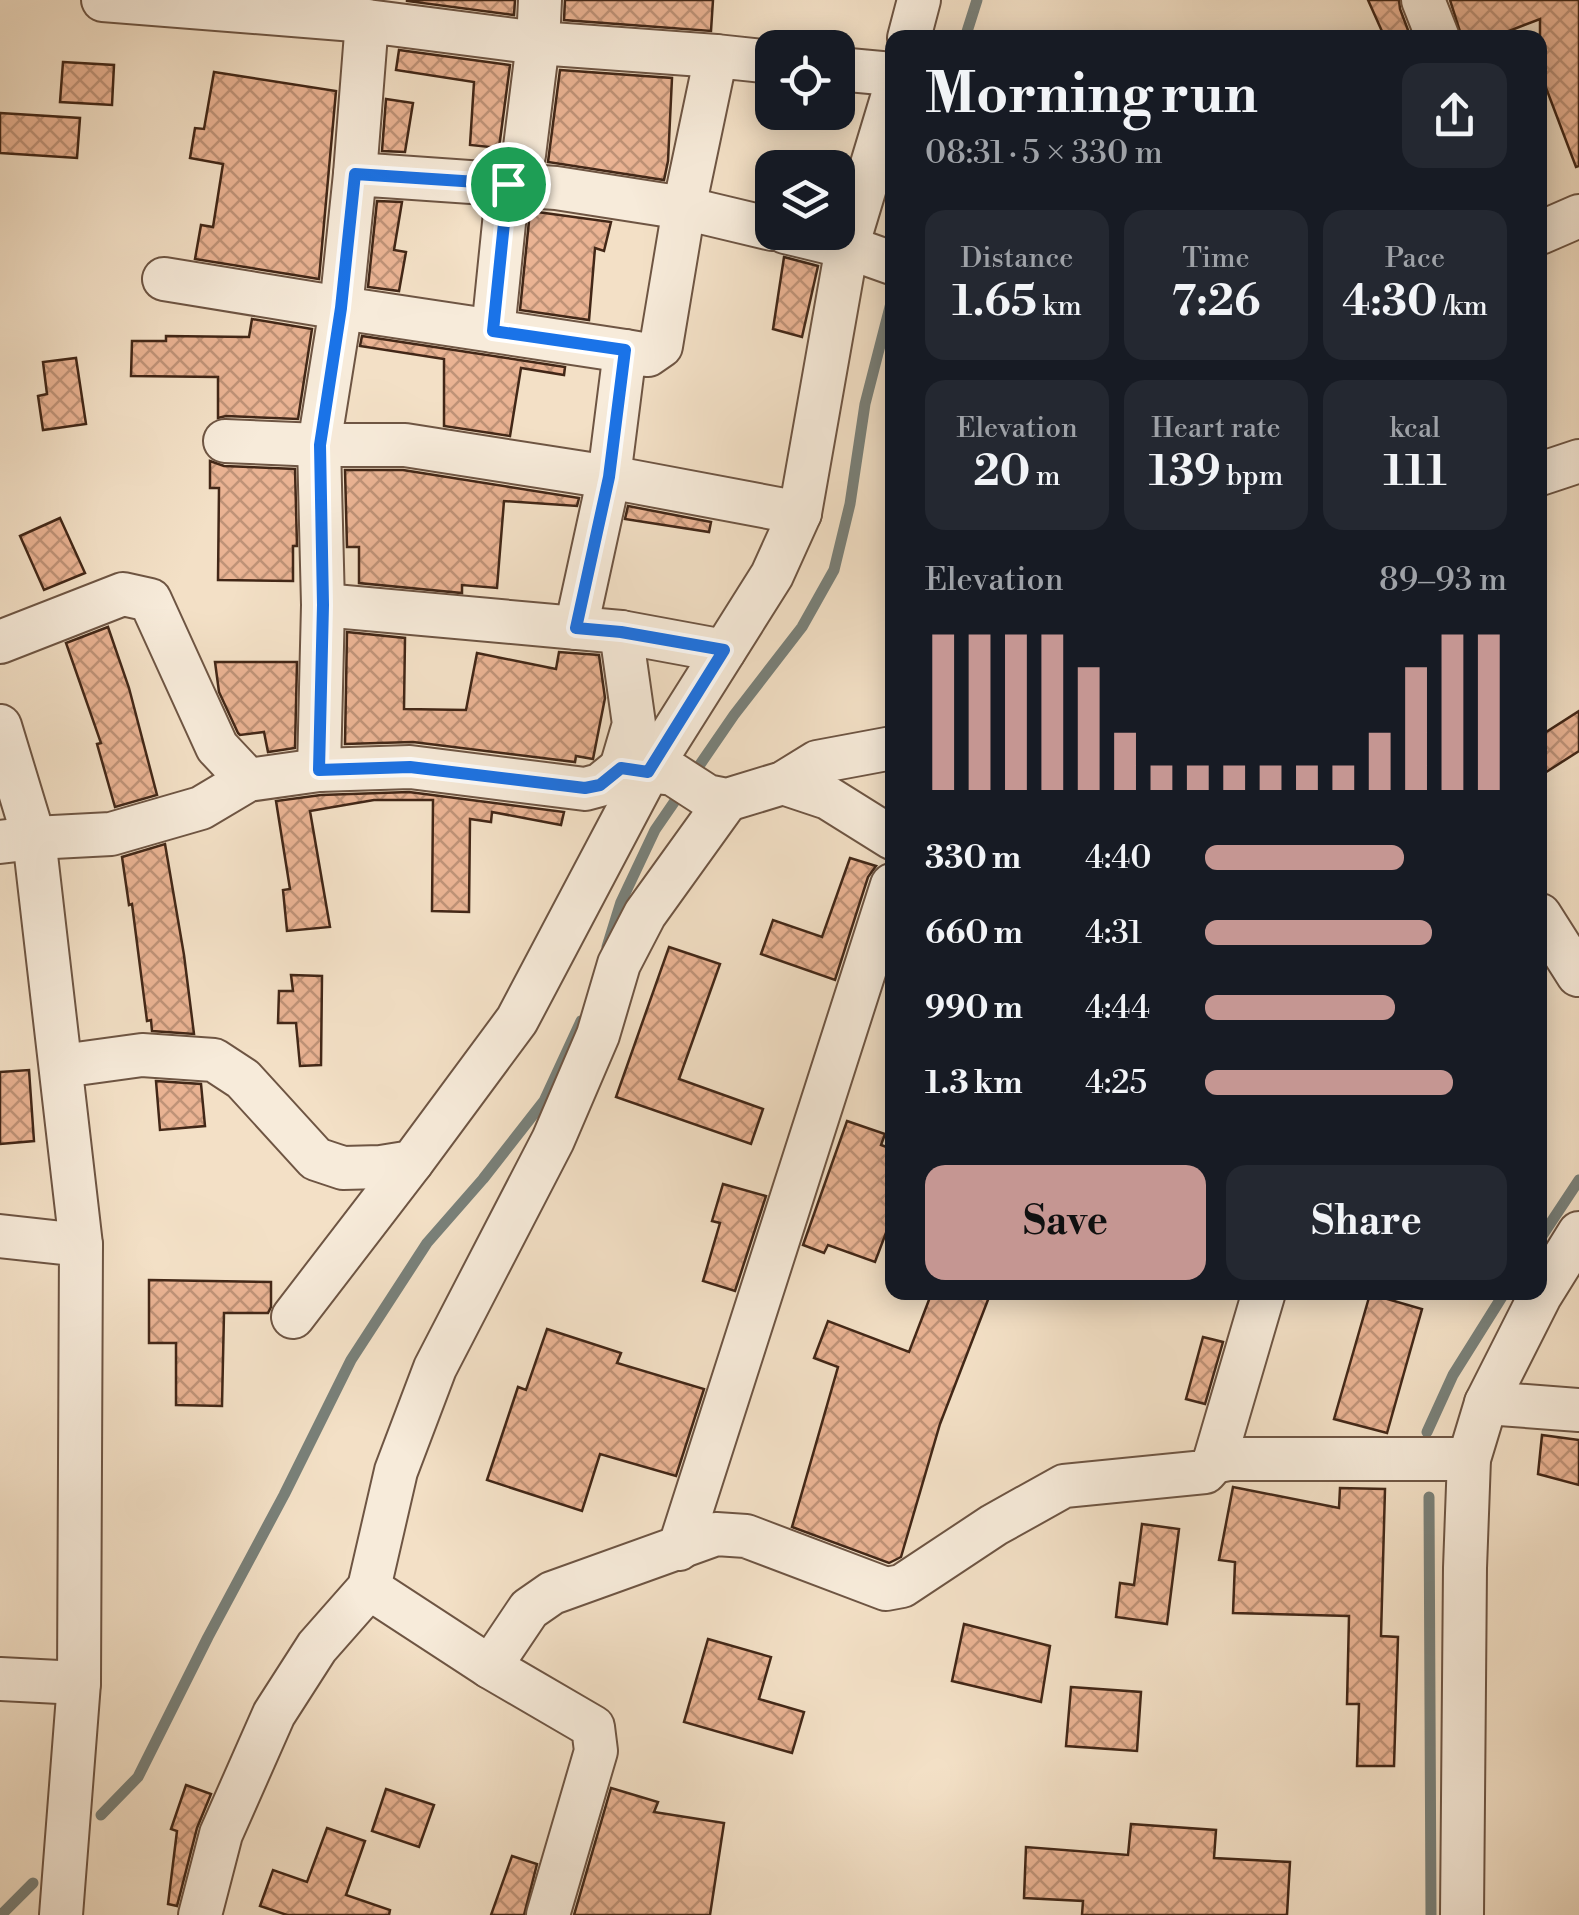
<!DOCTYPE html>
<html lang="en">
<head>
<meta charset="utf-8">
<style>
	:root { --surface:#171b24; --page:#242831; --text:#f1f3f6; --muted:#9ea1a6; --accent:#c59692 }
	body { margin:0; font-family:"Libre Bodoni",serif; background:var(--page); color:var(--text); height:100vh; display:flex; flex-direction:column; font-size:38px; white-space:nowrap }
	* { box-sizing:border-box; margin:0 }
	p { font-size:32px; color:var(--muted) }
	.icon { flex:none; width:55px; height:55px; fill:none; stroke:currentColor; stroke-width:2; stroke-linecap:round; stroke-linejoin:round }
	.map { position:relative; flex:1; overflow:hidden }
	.drawer { position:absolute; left:885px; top:30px; width:662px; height:1270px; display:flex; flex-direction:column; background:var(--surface); border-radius:20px; box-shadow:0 5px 25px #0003 }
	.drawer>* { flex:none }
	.buttons { position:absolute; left:755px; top:30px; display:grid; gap:20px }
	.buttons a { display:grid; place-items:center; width:100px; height:100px; border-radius:20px; background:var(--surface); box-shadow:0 5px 25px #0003; font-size:50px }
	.pin { position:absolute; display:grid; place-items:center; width:85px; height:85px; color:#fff; margin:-42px; border:5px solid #fff; border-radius:50%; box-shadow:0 2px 10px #0007 }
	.round { display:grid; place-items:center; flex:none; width:105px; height:105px; border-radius:20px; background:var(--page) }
	.overview { display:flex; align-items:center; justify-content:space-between; height:170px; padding:0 40px }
	h1 { font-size:55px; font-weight:700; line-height:75px }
	.metrics { display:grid; grid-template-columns:repeat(3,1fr); gap:15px; height:170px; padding:10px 40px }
	.metrics div { display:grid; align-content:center; border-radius:20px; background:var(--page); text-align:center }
	.metrics b { font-size:42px; font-weight:700 }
	.metrics small { font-size:28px; font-weight:400 }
	.metrics p { font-size:28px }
	.chart { height:280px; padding:20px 40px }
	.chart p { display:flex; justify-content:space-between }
	.chart svg { width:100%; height:180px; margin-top:10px; stroke:var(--accent); stroke-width:6 }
	.action { display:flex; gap:20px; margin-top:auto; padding:20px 40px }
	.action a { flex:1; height:115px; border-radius:20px; background:var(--accent); color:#111; font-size:40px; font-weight:700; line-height:115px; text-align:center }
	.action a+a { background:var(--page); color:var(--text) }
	ul { padding:0 40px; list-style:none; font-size:32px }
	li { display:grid; grid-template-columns:160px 120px 1fr; align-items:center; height:75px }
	li i { height:25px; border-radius:12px; background:var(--accent) }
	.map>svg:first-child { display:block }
</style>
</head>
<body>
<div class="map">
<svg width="1579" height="1915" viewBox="0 0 1579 1915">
	<defs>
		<pattern id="building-cross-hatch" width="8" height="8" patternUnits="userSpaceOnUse" patternTransform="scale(2.5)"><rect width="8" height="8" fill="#eab393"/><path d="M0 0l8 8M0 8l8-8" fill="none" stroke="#bf9277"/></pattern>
	</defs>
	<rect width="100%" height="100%" fill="#f3e0c6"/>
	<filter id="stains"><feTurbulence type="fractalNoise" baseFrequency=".002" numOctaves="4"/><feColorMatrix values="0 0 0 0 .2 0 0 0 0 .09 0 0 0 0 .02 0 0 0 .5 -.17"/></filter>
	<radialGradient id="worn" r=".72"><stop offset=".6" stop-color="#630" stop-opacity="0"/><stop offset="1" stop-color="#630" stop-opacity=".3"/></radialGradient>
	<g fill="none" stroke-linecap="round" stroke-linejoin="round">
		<g stroke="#798079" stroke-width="11">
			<path d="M965 38 977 0"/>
			<path d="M607 947 621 902 655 830 734 715 802 627 834 570 850 504 865 404 892 299"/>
			<path d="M1540 1239 1579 1180"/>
			<path d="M1427 1432 1453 1375 1505 1292"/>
			<path d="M1429 1497 1431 1915"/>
			<path d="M101 1815 138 1777 208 1637 284 1495 351 1360 427 1243 483 1179 544 1101 581 1021"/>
			<path d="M1 1915 33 1883"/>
		</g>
	</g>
	<g fill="url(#building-cross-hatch)" stroke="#422717" stroke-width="2.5">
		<path d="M407 0H515L514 15 407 1Z"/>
		<path d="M565 0H713L711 31 564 20Z"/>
		<path d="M1368 0H1399L1400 9 1411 38H1385Z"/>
		<path d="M1450 0H1579V166L1576 167 1540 72V19L1491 38H1462Z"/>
		<path d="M399 50 510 65 499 148 470 145 474 82 396 70Z"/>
		<path d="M63 62 114 65 112 105 60 102Z"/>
		<path d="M560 70 672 78 668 161 664 180 548 162Z"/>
		<path d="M214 72 336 91 319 279 195 259 201 225 213 227 223 164 190 158 195 128 204 129Z"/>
		<path d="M386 99 413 103 405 152 382 151Z"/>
		<path d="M0 113 80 118 77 158 0 153Z"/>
		<path d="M377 201 402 202 394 250 406 252 399 291 368 287Z"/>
		<path d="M530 211 611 222 604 251 595 248 589 320 520 310Z"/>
		<path d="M784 257 818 266 802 337 773 329Z"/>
		<path d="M252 319 312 329 298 419 226 416 218 418V377L131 376 132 341H166V336L249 337Z"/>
		<path d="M362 336 565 367 564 375 521 368 510 436 444 426V359L360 346Z"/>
		<path d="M76 358 86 424 43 430 38 396 47 394 43 362Z"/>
		<path d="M210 461 224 466 295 469 297 546H293V581L218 580 219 488H210Z"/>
		<path d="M345 470H403L579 498 577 506 504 501 497 588 462 585V593L359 583V547H347Z"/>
		<path d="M628 506 711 522 709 532 625 519Z"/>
		<path d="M60 518 85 573 44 590 20 536Z"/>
		<path d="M108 627 129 688 157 795 115 807 97 744 101 743 66 643Z"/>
		<path d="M347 632 405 638 404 709 466 710 477 653 556 669 559 652 599 655 605 698 593 759 576 756 575 762 413 742 345 744Z"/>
		<path d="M215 662H297L295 748 268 752 264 732 240 735 238 733 219 692Z"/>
		<path d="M1579 711V751L1540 776V736Z"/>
		<path d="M409 792 564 812 561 825 492 812 491 822 470 819 469 912 432 911 433 800H374L310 811 330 927 287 931 283 890 290 889 276 801 321 795Z"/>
		<path d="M165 844 184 955 194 1034 152 1031 151 1020 147 1021 132 904 129 905 122 857Z"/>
		<path d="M850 858 876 866 868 877 835 980 761 954 773 920 822 937Z"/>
		<path d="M669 947 720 964 679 1079 763 1109 751 1144 616 1097Z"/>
		<path d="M291 975 322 976 321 1065 300 1066 296 1023H278L279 991H293Z"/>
		<path d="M29 1070 34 1141 0 1144V1072Z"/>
		<path d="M156 1081 201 1084 205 1126 160 1130Z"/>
		<path d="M847 1121 885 1134 881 1145 892 1149V1217L875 1262 828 1245 824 1253 803 1245Z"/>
		<path d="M723 1184 766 1196 735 1291 703 1281 720 1223 712 1221Z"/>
		<path d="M149 1280 271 1282V1307L268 1313H224L222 1406 176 1405V1343H149Z"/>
		<path d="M932 1292H991L940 1424 901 1557 889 1563 792 1527 838 1367 814 1358 828 1321 909 1352Z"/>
		<path d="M1370 1294 1422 1309 1387 1433 1334 1419Z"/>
		<path d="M547 1329 621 1353 617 1363 704 1389 676 1476 600 1454 582 1511 487 1480 518 1387 526 1390Z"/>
		<path d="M1203 1337 1223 1342 1205 1404 1186 1399Z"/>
		<path d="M1542 1435 1579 1440V1485L1538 1474Z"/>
		<path d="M1233 1487 1339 1508 1340 1488 1385 1489 1381 1636 1398 1637 1394 1766H1357L1359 1704H1347L1349 1616 1233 1613 1235 1562 1219 1560Z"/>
		<path d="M1142 1524 1179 1529 1167 1624 1116 1617 1120 1583 1134 1585Z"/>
		<path d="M964 1624 1050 1646 1041 1702 952 1681Z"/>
		<path d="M708 1639 771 1657 759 1699 804 1712 792 1753 684 1722Z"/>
		<path d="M1071 1687 1141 1692 1137 1751 1066 1746Z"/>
		<path d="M186 1785 211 1794 197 1828 177 1906 168 1904 177 1831 171 1829Z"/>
		<path d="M611 1788 658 1802 654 1812 724 1823 710 1915H574Z"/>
		<path d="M386 1789 434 1805 419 1847 372 1831Z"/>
		<path d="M1131 1824 1216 1830 1214 1858 1290 1862 1287 1915H1082L1083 1901 1024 1898 1026 1847 1128 1855Z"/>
		<path d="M327 1828 365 1841 346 1895 390 1910 389 1915H287L260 1906 273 1870 307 1882Z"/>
		<path d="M512 1856 537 1864 524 1915H491Z"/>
	</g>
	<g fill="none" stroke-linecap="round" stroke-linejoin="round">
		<g stroke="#6e5543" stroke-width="46">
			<g id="minor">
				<path d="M103 0 367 21"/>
				<path d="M1423 0 1438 38"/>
				<path d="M909 38 919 0"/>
				<path d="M838 69 892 74"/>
				<path d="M355 174 367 21 538 43 716 56"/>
				<path d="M785 232 847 247 892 263"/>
				<path d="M1540 233 1579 216"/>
				<path d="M164 279 341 308 319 445 323 605 319 770"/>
				<path d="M493 331 508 184 524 155 538 43 540 0"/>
				<path d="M625 351 341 308 355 174 556 188 684 208 772 229"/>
				<path d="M225 441 319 445H405L609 477 800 513"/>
				<path d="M1540 474 1579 461"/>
				<path d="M323 605 621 632 634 724 621 768"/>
				<path d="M576 628 609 477 625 351 648 355 661 346 684 208 716 56 772 62"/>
				<path d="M621 632 724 651"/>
				<path d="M0 642 123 594 150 600 217 747 248 780"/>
				<path d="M0 726 34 838 81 1245"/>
				<path d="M783 783 828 798 892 838"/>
				<path d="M0 842 34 838 111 834 201 808 248 780 319 770 410 767 585 789 600 785 621 768 673 774 707 796 727 800 783 783 817 762 892 748"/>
				<path d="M1540 915 1578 975"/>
				<path d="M62 1066 142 1055 214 1060 243 1079 316 1159 343 1168 381 1167 412 1162 517 1020 648 772 772 575 800 513 847 247 892 98"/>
				<path d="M0 1236 81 1245 79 1683 61 1915"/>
				<path d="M293 1317 412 1162"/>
				<path d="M1486 1403 1579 1410"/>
				<path d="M1214 1462 1264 1292"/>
				<path d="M679 1549 892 885"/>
				<path d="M369 1588 490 1667 529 1609 552 1593 716 1534 746 1536 886 1589 902 1586 994 1525 1064 1486 1205 1472 1214 1462 1229 1459H1469"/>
				<path d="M490 1667 593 1727 596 1751 548 1915"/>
				<path d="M0 1679 79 1683"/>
				<path d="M200 1915 221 1834 274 1714 317 1647 369 1588 396 1471 435 1368 553 1140 598 1035 619 964 645 914 727 800"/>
				<path d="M1462 1915 1465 1568 1469 1459 1486 1403 1540 1296 1579 1233"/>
			</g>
		</g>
		<use href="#minor" stroke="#f7ebda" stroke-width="42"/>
	</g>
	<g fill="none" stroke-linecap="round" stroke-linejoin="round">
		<g stroke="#fff" stroke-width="20">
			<path id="route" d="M355 174 508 184 493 331 625 350 609 477 576 628 621 632 724 650 648 772 621 768 600 785 585 788 410 767 319 770 323 605 320 445 341 308Z"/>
		</g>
		<use href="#route" stroke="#1a73e8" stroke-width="12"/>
	</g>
	<rect width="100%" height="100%" filter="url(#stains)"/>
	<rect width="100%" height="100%" fill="url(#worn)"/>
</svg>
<div class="buttons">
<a><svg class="icon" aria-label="locate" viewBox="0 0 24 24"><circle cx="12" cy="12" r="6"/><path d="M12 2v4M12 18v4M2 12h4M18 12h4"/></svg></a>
<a><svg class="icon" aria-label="layers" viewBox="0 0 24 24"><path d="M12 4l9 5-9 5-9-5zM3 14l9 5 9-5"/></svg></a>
</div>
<div class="pin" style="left:508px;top:184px;background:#1e9e55"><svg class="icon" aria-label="arrive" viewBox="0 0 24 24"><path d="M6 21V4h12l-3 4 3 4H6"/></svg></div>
<section class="drawer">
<div class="overview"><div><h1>Morning run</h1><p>08:31 · 5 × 330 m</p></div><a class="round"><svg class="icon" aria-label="share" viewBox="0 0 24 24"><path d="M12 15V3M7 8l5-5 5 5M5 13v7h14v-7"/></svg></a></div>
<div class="metrics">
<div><p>Distance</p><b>1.65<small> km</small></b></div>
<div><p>Time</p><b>7:26</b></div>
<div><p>Pace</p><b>4:30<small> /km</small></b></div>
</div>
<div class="metrics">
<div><p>Elevation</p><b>20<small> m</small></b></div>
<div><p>Heart rate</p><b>139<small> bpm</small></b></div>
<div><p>kcal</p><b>111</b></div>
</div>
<div class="chart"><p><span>Elevation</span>89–93 m</p>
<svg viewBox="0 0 160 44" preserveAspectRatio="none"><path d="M5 44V6M15 44V6M25 44V6M35 44V6M45 44V14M55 44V30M65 44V38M75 44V38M85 44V38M95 44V38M105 44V38M115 44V38M125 44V30M135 44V14M145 44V6M155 44V6"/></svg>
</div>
<ul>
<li><b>330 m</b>4:40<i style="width:66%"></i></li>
<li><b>660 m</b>4:31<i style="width:75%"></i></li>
<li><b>990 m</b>4:44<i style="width:63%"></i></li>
<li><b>1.3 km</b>4:25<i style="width:82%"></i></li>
</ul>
<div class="action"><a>Save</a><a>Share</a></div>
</section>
</div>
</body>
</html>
